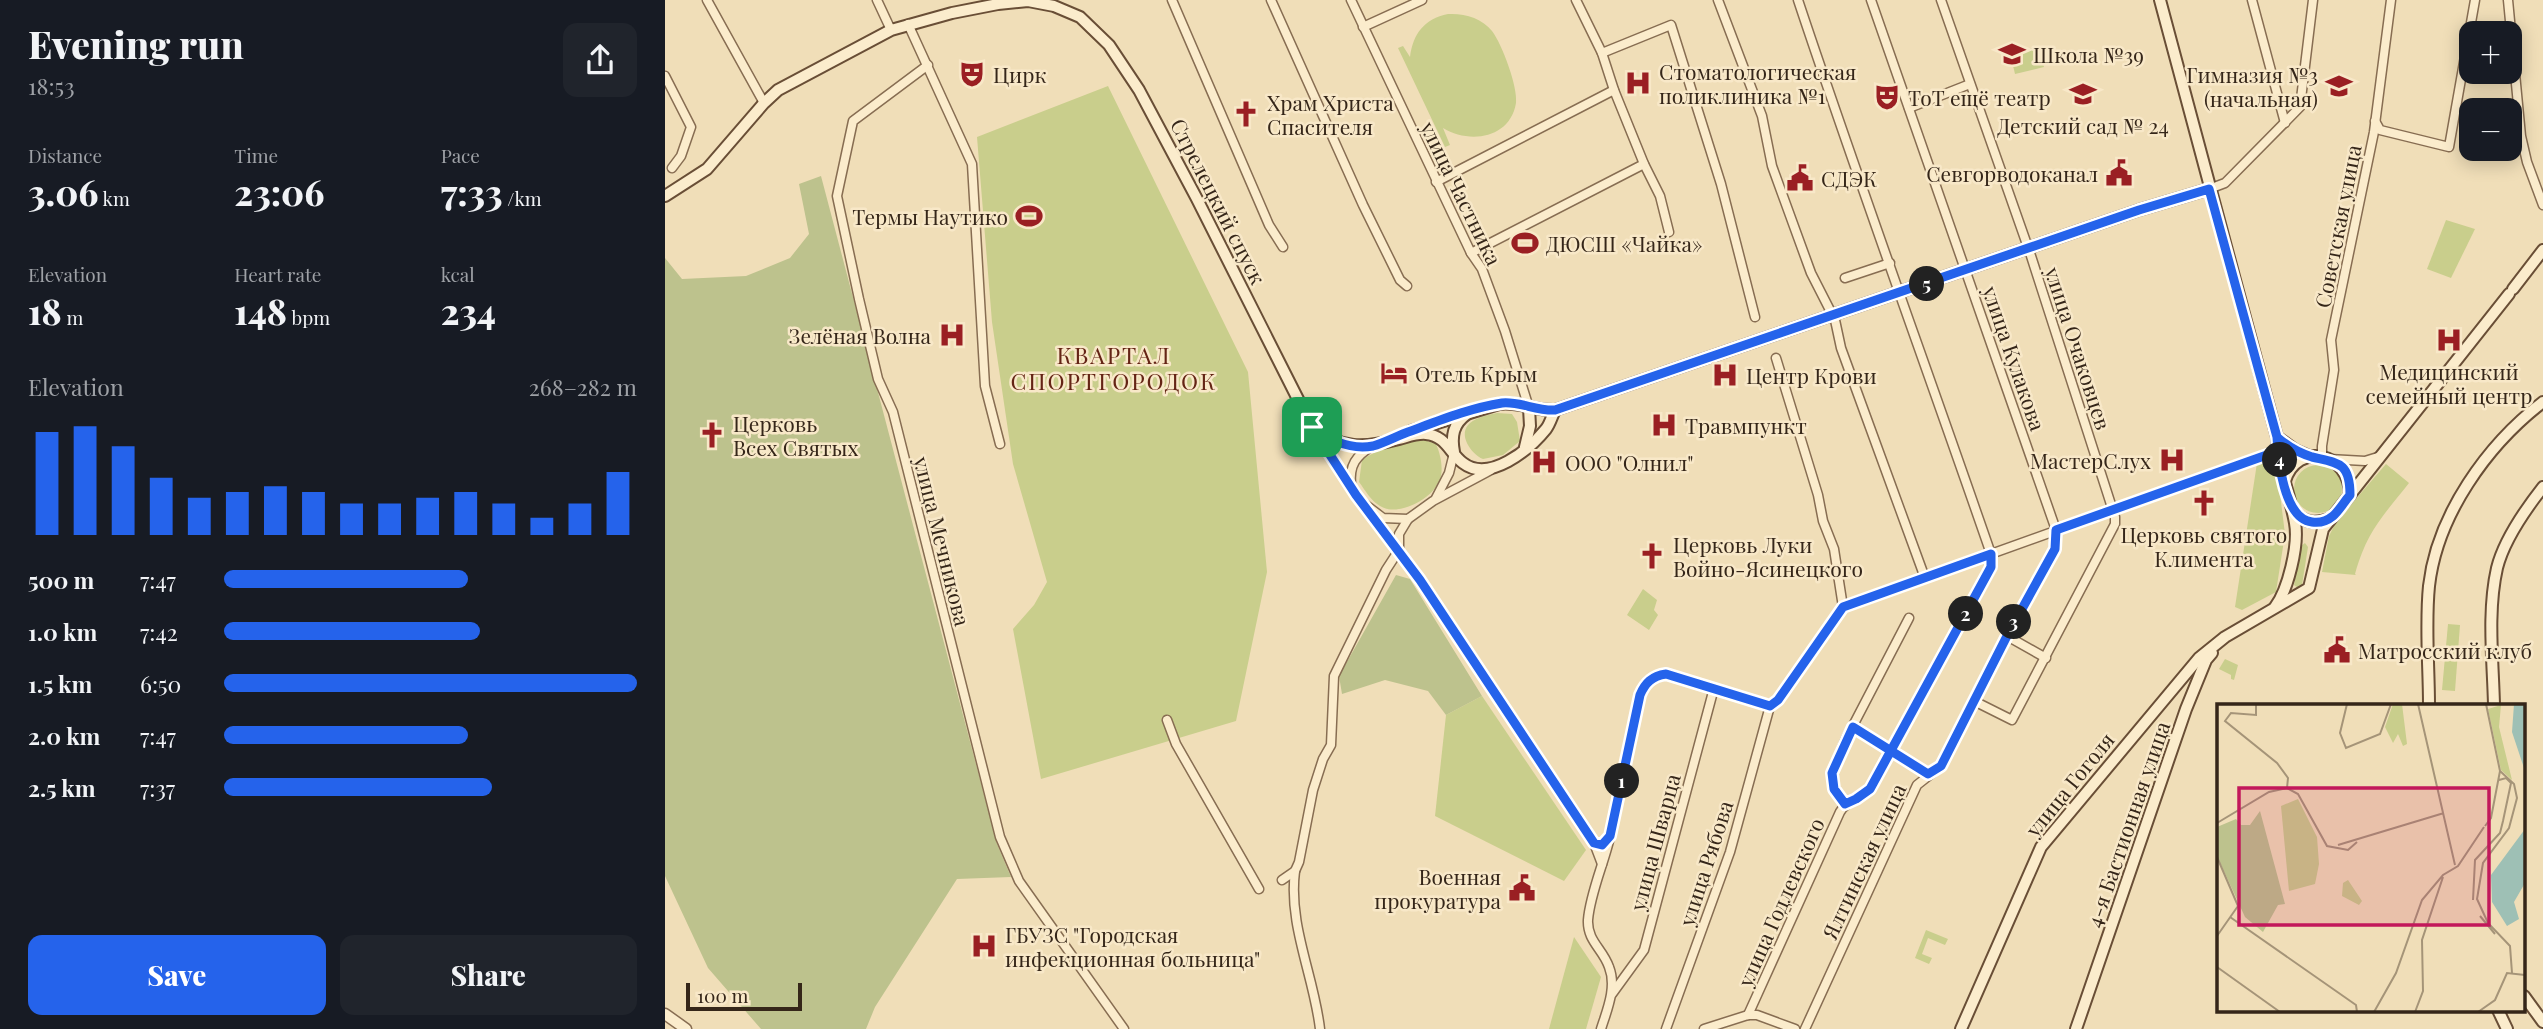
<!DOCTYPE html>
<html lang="en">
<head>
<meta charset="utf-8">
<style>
	:root { --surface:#171b24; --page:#20242c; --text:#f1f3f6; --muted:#9ea1a6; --accent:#2563eb }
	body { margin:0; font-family:"Playfair Display",serif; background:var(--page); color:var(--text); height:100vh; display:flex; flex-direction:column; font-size:26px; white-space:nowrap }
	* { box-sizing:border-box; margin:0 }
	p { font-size:23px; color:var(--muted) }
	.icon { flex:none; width:38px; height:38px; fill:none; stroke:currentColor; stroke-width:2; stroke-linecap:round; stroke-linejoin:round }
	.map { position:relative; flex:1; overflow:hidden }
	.details { display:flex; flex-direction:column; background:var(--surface); width:665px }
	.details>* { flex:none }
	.tools { position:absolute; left:1794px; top:21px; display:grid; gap:14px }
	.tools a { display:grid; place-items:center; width:63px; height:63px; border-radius:14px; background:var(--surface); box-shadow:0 4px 18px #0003; font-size:35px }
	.scale { position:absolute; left:21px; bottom:18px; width:116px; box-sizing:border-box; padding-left:7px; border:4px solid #352619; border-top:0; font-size:19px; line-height:24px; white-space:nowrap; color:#352619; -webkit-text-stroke:5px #f8e8c8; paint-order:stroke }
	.pin { position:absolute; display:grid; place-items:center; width:60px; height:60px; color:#fff; margin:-30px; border-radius:14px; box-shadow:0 4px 10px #0006 }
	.km { position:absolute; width:35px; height:35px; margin:-18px; border-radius:50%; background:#222; color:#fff; font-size:19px; line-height:35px; text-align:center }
	.round { display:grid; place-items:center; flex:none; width:74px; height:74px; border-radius:14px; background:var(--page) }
	.head { display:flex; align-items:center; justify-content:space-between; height:119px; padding:0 28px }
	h1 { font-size:38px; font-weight:800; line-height:52px }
	.figures { display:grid; grid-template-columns:repeat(3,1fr); gap:10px; height:119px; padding:7px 28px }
	.figures div { display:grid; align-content:center }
	.figures b { font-size:35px; font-weight:800 }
	.figures small { font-size:19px; font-weight:400 }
	.figures p { font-size:19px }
	.chart { height:196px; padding:14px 28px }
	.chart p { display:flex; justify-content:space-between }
	.chart svg { width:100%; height:126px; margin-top:7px; stroke:var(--accent); stroke-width:6 }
	.primary-button { display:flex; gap:14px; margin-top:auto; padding:14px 28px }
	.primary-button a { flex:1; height:80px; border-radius:14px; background:var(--accent); color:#fff; font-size:28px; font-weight:800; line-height:80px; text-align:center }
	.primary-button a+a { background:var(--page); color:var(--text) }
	ul { padding:0 28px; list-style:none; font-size:23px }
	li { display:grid; grid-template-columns:112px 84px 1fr; align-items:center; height:52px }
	li i { height:18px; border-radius:9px; background:var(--accent) }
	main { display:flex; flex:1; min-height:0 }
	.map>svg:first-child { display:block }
</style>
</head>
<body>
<main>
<section class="details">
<div class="head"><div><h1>Evening run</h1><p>18:53</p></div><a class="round"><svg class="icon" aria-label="share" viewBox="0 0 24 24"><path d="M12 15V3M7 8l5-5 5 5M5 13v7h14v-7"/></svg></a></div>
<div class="figures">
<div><p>Distance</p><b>3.06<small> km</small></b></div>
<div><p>Time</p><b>23:06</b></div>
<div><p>Pace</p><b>7:33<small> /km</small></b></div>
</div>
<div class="figures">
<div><p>Elevation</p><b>18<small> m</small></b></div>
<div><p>Heart rate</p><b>148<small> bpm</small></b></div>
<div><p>kcal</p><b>234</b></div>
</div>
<div class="chart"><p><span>Elevation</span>268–282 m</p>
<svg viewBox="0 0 160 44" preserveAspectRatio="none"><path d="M5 44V8M15 44V6M25 44V13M35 44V24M45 44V31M55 44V29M65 44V27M75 44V29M85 44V33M95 44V33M105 44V31M115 44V29M125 44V33M135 44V38M145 44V33M155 44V22"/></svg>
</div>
<ul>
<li><b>500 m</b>7:47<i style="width:59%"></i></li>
<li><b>1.0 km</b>7:42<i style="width:62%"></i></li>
<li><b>1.5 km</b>6:50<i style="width:100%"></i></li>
<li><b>2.0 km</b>7:47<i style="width:59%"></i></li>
<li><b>2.5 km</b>7:37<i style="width:65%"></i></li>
</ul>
<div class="primary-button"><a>Save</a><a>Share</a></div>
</section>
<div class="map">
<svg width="1878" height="1029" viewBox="0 0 1878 1029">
	<rect width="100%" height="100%" fill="#f0deb8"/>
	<g fill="#c9ce8c">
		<path d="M783 14C799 13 817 18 827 31 837 44 853 87 851 103 845 139 804 144 778 128L785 145 780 147 733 48 738 46 745 57C748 34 759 19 783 14Z"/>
		<path d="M1374 47 1379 67 1350 74 1345 53Z"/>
		<path d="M443 86 583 372 602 572 571 721 376 779 348 629 369 605 382 582 348 464 327 322 312 137Z"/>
		<path d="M1781 220 1810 229 1786 278 1762 269Z"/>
		<path d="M832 413 847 414 852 422 855 441 838 455 818 459C806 454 792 434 805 423 812 417 823 415 832 413Z"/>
		<path d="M756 439 771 444C775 453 778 465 776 476 772 497 734 518 715 506 706 501 700 490 694 482L697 460C713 449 736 441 756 439Z"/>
		<path d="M1596 459 1606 460 1615 494 1620 534 1611 592 1577 610 1570 607 1592 463Z"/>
		<path d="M1721 464 1744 483C1718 516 1702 531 1690 574L1691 575 1657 572 1664 536 1671 522Z"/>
		<circle cx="1653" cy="489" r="24"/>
		<path d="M1640 543 1643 547 1637 585 1633 588 1629 585 1636 546Z"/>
		<path d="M978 589 992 600 989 610 993 615 984 630 962 615Z"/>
		<path d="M1783 624 1795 625 1790 691 1777 690Z"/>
		<path d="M1560 659 1573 665 1569 680 1566 679V675L1554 669Z"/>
		<path d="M817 696 921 850 899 881 770 816 781 715Z"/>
		<path d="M1261 930 1283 939 1280 945 1263 938 1257 954 1267 958 1264 964 1250 958Z"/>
		<path d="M909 937 936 977 921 1029H884Z"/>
	</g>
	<g fill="#bdc28d">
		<path d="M156 176 332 844 346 877 292 879 210 1007 201 1029H96L43 968 0 876V258L17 279 81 276 125 258 144 234 134 184Z"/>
		<path d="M731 575 745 579 817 696 781 715 763 691 720 680 677 694 674 676Z"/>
	</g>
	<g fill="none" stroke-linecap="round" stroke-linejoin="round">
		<g stroke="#876d52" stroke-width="11">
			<g id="minor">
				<path d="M42 0 99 103"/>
				<path d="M212 0 226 30"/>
				<path d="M507 0 604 225 618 247"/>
				<path d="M606 0 698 205 735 280 742 286"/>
				<path d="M686 0 806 253 817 269 840 331 864 408"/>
				<path d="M911 0 937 53 949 90 979 164 995 196 1004 232"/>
				<path d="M1053 0 1097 116 1107 166 1146 273 1170 320 1176 348 1260 578"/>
				<path d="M1276 0 1366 256 1450 517V524L1347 720 1309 701"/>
				<path d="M1587 0 1620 123"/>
				<path d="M1843 0 1856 136 1862 162 1878 205"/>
				<path d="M243 24 307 164 320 386 335 444"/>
				<path d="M698 27 757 0"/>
				<path d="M937 53 1006 25 1056 184 1090 317"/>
				<path d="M263 65 188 121 172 196 194 299 213 379 228 412 335 837 354 881 459 1029"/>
				<path d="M0 76 26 127 16 156 7 168"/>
				<path d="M1244 108 1305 84"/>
				<path d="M1710 121 1715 130 1784 147 1810 0"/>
				<path d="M771 182 949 90"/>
				<path d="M1544 189 1560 183 1635 107 1648 0"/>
				<path d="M806 253 979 164"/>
				<path d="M1180 278 1225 263"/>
				<path d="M1111 358 1153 495 1158 521 1169 549 1178 607"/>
				<path d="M651 433 697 502 718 518 743 519 768 501 826 470"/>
				<path d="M1657 458V446L1669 370 1666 340 1709 132 1726 0"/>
				<path d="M1664 459 1700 461 1716 456"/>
				<path d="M686 485C684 465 691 456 707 446"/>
				<path d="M771 498 784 473 789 453"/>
				<path d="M697 502 755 581 929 843 937 864"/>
				<path d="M734 550V534L743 519"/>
				<path d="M1342 636 1381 658"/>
				<path d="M1105 706 1113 700 1178 607 1613 451"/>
				<path d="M502 720 511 744 594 889"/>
				<path d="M1188 727 1263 774"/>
				<path d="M1179 804 1169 789 1167 773 1180 741 1244 618"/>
				<path d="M630 871C623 925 649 976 655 1029"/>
				<path d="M617 880 630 871 634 862 648 790 658 759 666 745 669 676 721 570 734 550"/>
				<path d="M947 994 979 950 1049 688"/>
				<path d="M1083 1015 1175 812C1181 801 1195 797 1205 789L1327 567 1326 554C1262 369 1195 186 1133 0"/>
				<path d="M936 1029C942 1010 952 987 944 967 938 949 922 941 923 920 925 894 939 863 945 837 957 789 962 738 977 691L984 680 1001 674 1105 706"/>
				<path d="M1001 1029 1065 852 1105 706"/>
				<path d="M1039 1029 1083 1015H1092L1130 1029"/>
				<path d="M1140 1029 1252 785 1276 766 1342 636 1389 549 1391 530 1206 0"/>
			</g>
		</g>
		<g stroke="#876d52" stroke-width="13">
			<path id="tertiary" d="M0 1014 21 1029"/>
		</g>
		<g stroke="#694e36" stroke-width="14">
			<g id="secondary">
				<path d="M1495 0 1612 437C1613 467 1625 495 1630 523 1634 545 1623 590 1610 607"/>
				<path d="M0 196 42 169 99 103 113 90 226 30 287 13 333 4 363 1 389 6 415 17 444 45 474 90 532 199 647 427C676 450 700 448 734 439 742 437 752 433 761 434 781 436 784 452 798 463 824 483 864 450 881 429 885 424 887 416 890 410"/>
				<path d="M1848 289 1878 250"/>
				<path d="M746 431 834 404C853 401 870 411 890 410L1474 210 1544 189"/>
				<path d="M1612 437 1630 450 1646 457"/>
				<path d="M860 447 865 426 864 408"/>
				<path d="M789 452C786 436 788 424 802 414"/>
				<path d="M1620 481C1632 441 1685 452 1685 495"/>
				<path d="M1628 510C1639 524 1651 524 1666 518"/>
				<path d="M1764 705C1764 666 1760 626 1764 586 1772 515 1822 445 1878 402"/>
				<path d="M1829 705C1828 661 1822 612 1832 568 1839 540 1860 510 1878 487"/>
				<path d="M1859 996 1878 1022"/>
				<path d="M1833 1010 1842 1029"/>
				<path d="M1296 1029 1376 847 1534 658 1560 637 1644 588 1658 529 1844 294"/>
				<path d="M1411 1029 1521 709 1541 660 1547 653"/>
			</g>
		</g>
		<use href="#minor" stroke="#fbeccc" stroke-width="8"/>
		<use href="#tertiary" stroke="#fbeccc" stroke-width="10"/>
		<use href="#secondary" stroke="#fbeccc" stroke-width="10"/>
	</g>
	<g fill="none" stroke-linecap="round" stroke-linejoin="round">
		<g stroke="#fff" stroke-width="14">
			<path id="route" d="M647 427 691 495 755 580 929 843 937 845 945 836 975 695C980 683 987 676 1001 674L1105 706 1113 700 1178 607 1326 554V567L1205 789 1191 799 1180 804 1169 789 1167 773 1188 727 1263 774 1276 766 1342 636 1390 549 1391 530 1613 451 1612 437C1622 446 1634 453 1647 457 1673 463 1685 462 1685 495 1679 502 1674 511 1668 516 1662 521 1654 523 1647 522 1619 519 1613 460 1612 437L1544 189 1474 210 890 410C871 411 854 401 837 403 805 408 773 421 743 432 732 436 719 443 708 446 686 450 664 440 647 427"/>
		</g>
		<use href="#route" stroke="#2563eb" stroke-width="9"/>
	</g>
	<defs>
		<g id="school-bare" transform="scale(2.1)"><path d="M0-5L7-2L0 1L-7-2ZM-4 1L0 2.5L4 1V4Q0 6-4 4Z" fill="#9a1f23" stroke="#f8e8c8" stroke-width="2.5" paint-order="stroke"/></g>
		<g id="theatre-bare" transform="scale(2.1)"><path d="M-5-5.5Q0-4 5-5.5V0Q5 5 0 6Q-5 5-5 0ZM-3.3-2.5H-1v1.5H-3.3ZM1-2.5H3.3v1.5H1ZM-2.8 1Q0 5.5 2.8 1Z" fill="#9a1f23" stroke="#f8e8c8" stroke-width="2.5" paint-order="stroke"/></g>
		<g id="hospital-bare" transform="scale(2.1)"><path d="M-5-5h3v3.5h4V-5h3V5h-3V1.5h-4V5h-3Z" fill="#9a1f23" stroke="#f8e8c8" stroke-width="2.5" paint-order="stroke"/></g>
		<g id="church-bare" transform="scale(2.1)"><path d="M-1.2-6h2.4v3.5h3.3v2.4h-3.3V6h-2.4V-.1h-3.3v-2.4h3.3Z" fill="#9a1f23" stroke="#f8e8c8" stroke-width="2.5" paint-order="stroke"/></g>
		<g id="civic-bare" transform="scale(2.1)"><path d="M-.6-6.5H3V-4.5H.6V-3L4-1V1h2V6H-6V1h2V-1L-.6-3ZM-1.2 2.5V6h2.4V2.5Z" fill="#9a1f23" stroke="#f8e8c8" stroke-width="2.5" paint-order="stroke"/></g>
		<g id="stadium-bare" transform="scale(2.1)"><path d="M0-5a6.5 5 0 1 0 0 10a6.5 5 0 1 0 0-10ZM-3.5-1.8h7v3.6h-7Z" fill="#9a1f23" stroke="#f8e8c8" stroke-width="2.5" paint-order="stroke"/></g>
		<g id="hotel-bare" transform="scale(2.1)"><path d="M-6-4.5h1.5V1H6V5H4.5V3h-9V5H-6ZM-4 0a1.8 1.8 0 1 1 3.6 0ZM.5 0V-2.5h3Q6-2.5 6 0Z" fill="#9a1f23" stroke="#f8e8c8" stroke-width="2.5" paint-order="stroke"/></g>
	</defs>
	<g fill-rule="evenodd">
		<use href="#school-bare" x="1347" y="54"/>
		<use href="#theatre-bare" x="307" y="74"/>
		<use href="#hospital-bare" x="973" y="83"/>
		<use href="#school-bare" x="1674" y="86"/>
		<use href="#school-bare" x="1418" y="94"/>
		<use href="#theatre-bare" x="1222" y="97"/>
		<use href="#church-bare" x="581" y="114"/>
		<use href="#civic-bare" x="1454" y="173"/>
		<use href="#civic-bare" x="1135" y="178"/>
		<use href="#stadium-bare" x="364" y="216"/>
		<use href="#stadium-bare" x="860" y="243"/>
		<use href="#hospital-bare" x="287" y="335"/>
		<use href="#hospital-bare" x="1784" y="340"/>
		<use href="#hotel-bare" x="729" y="373"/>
		<use href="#hospital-bare" x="1060" y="375"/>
		<use href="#hospital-bare" x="999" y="425"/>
		<use href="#church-bare" x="47" y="435"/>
		<use href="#hospital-bare" x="1507" y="460"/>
		<use href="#hospital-bare" x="879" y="462"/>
		<use href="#church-bare" x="1539" y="503"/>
		<use href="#church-bare" x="987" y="556"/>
		<use href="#civic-bare" x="1672" y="650"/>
		<use href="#civic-bare" x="857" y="888"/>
		<use href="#hospital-bare" x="319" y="946"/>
	</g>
	<g text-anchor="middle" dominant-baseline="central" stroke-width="5" stroke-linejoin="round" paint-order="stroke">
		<g font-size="21" fill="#352619" stroke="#f8e8c8" text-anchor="start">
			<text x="1368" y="54">Школа №39</text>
			<text x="994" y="71">Стоматологическая<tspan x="994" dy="24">поликлиника №1</tspan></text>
			<text x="328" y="74">Цирк</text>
			<text x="1653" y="74" text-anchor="end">Гимназия №3<tspan x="1653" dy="24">(начальная)</tspan></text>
			<text x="1243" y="97">ТоТ ещё театр</text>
			<text x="602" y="102">Храм Христа<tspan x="602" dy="24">Спасителя</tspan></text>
			<text x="1418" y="125" text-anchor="middle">Детский сад № 24</text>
			<text x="1433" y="173" text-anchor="end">Севгорводоканал</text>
			<text x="1156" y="178">СДЭК</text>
			<text x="343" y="216" text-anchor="end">Термы Наутико</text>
			<text x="881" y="243">ДЮСШ «Чайка»</text>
			<text x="266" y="335" text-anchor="end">Зелёная Волна</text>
			<text x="1784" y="371" text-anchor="middle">Медицинский<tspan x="1784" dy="24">семейный центр</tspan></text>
			<text x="750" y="373">Отель Крым</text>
			<text x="1081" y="375">Центр Крови</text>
			<text x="68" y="423">Церковь<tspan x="68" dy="24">Всех Святых</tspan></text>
			<text x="1020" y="425">Травмпункт</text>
			<text x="1486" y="460" text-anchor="end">МастерСлух</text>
			<text x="900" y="462">ООО "Олнил"</text>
			<text x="1539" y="534" text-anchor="middle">Церковь святого<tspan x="1539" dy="24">Климента</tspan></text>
			<text x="1008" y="544">Церковь Луки<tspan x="1008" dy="24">Войно-Ясинецкого</tspan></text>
			<text x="1693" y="650">Матросский клуб</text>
			<text x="836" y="876" text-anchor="end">Военная<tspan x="836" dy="24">прокуратура</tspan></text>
			<text x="340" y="934">ГБУЗС "Городская<tspan x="340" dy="24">инфекционная больница"</tspan></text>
		</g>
		<g font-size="21" fill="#352619" stroke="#f8e8c8">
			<text transform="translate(797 193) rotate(64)">улица Частника</text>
			<text transform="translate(554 201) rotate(63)">Стрелецкий спуск</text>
			<text transform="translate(1672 226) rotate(-79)">Советская улица</text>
			<text transform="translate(1414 348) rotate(72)">улица Очаковцев</text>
			<text transform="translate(1350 358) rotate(71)">улица Кулакова</text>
			<text transform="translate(278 541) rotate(76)">улица Мечникова</text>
			<text transform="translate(1404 784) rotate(-51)">улица Гоголя</text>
			<text transform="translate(1462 824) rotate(-71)">4-я Бастионная улица</text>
			<text transform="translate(989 842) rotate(-75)">улица Шварца</text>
			<text transform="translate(1198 861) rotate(-65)">Ялтинская улица</text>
			<text transform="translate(1040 863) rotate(-72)">улица Рябова</text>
			<text transform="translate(1115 902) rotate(-66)">улица Годлевского</text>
		</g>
		<g font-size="23" letter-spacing="2" fill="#642415" stroke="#f8e8c8">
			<text x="449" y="354">КВАРТАЛ<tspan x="449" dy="26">СПОРТГОРОДОК</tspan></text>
		</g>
	</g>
	<g transform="translate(1552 704)">
		<rect width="308" height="308" fill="#f0deb8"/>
		<path d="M176 0H185L190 40 186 42 181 30 176 39 168 23ZM284 1 282 23 295 76 284 66 271 5ZM81 95 100 133 102 160 98 180 72 187 64 102ZM131 176 145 197 142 201 125 192 126 179Z" fill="#c9ce8c"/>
		<path d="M43 107 68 200 61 201 46 228 28 213 0 152V123L19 115 24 121H33Z" fill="#bdc28d"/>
		<path d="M297 0H308V67L295 28ZM308 125V179L297 198 302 215 290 222 275 198 274 171Z" fill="#9ec0b5"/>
		<path fill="none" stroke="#a59478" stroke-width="2" d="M39 0V11L14 9 8 17 60 59 71 74 70 84M130 0 123 29 129 44 163 30 174 0M201 0 238 161M283 67 297 80 300 94 292 124 266 159 260 195 271 219 293 242 295 269M0 119 52 88 70 84 81 90 110 142 131 146 140 138M268 122 274 114 283 67 269 0M121 141 227 109M0 153 21 202 0 232M256 196 258 156 283 129 286 117 294 79 289 74 282 76M263 212 278 230M13 213 139 301 140 308M0 263 63 308M157 308 179 269 205 196 226 171 241 162 267 123M198 308 206 287 205 236 226 173M261 308 278 296 290 269 308 271"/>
		<path fill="#c2185b" fill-opacity="0.15" stroke="#c2185b" stroke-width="3.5" d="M22 84H272V221H22Z"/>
		<rect width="308" height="308" fill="none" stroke="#352619" stroke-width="3.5"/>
	</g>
</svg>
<div class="tools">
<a>+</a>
<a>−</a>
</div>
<div class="scale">100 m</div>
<div class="pin" style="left:647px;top:427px;background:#1e9e55"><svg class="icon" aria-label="arrive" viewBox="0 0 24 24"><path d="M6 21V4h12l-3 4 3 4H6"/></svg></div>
<b class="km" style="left:957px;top:781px">1</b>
<b class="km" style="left:1301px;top:614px">2</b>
<b class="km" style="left:1349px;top:622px">3</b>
<b class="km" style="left:1615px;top:460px">4</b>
<b class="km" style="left:1262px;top:284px">5</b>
</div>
</main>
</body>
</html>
